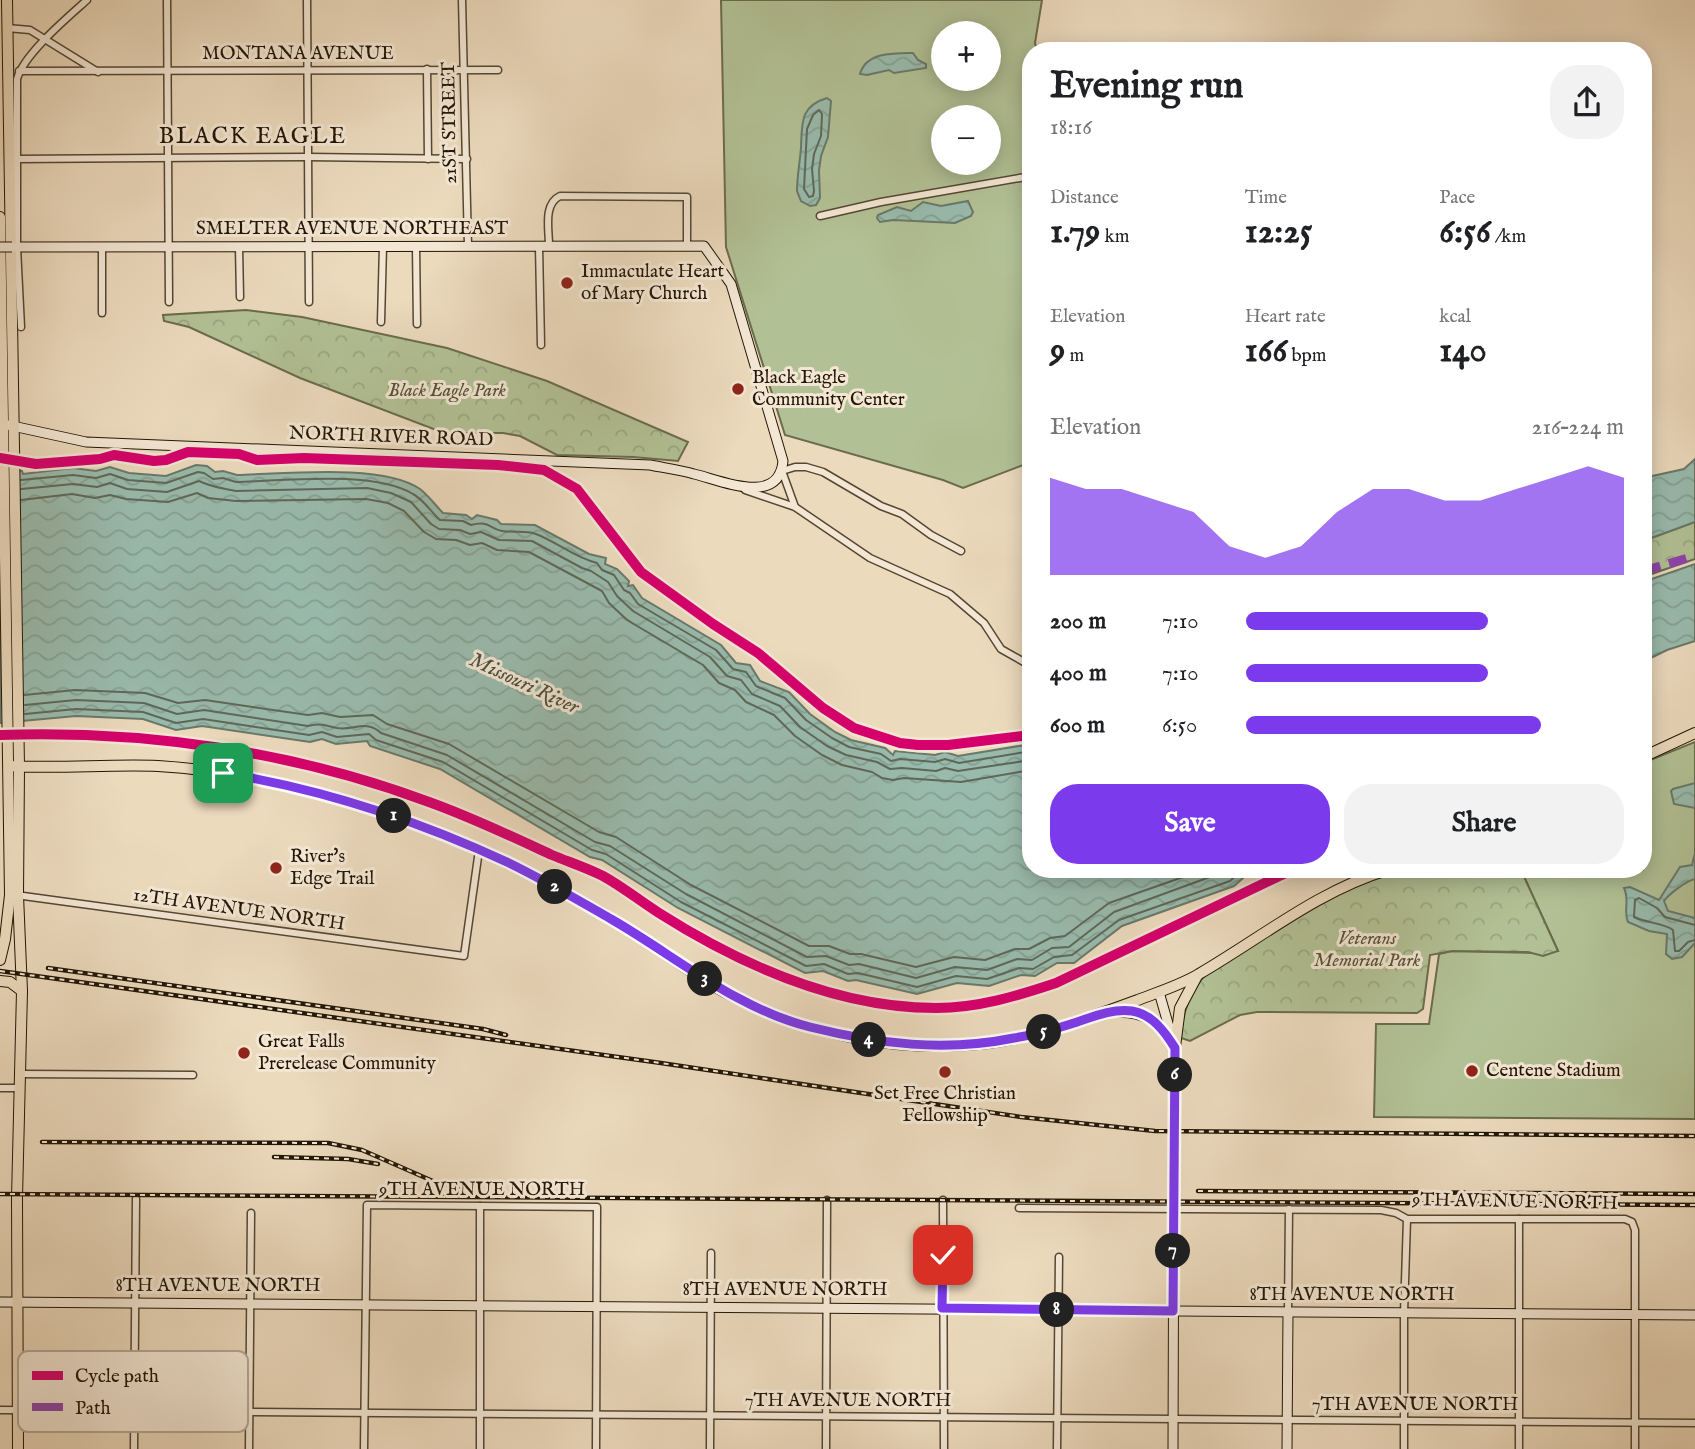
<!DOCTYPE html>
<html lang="en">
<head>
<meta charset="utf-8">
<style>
	:root { --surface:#fff; --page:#f2f2f2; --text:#202124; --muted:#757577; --accent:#7c3aed }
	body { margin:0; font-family:"IM FELL English",serif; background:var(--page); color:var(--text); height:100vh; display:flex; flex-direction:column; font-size:26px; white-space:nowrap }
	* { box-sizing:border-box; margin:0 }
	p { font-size:23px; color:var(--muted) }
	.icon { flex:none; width:38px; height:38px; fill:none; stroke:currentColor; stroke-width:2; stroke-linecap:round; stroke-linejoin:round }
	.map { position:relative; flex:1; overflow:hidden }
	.side { position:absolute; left:1022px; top:42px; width:630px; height:836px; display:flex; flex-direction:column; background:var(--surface); border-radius:28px; box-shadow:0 4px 18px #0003 }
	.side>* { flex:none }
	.controls { position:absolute; left:931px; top:21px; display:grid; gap:14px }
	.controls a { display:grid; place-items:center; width:70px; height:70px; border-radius:50%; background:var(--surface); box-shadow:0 4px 18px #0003; font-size:35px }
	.pin { position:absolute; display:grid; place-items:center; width:60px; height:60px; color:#fff; margin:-30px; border-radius:14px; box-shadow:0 4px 10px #0006 }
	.km { position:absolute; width:35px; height:35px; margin:-18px; border-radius:50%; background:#222; color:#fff; font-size:19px; line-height:35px; text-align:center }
	.round { display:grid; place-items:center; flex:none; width:74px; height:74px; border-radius:28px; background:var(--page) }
	.summary { display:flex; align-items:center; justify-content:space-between; height:119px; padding:0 28px }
	h1 { font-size:38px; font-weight:800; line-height:52px }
	.stats { display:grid; grid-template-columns:repeat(3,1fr); gap:10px; height:119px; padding:7px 28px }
	.stats div { display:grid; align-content:center }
	.stats b { font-size:35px; font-weight:800 }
	.stats small { font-size:19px; font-weight:400 }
	.stats p { font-size:19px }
	.chart { height:196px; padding:14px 28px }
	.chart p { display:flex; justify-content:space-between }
	.chart svg { width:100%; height:126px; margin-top:7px; fill:var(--accent); opacity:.7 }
	.button { display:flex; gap:14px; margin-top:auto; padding:14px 28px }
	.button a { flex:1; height:80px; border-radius:28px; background:var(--accent); color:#fff; font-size:28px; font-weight:800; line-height:80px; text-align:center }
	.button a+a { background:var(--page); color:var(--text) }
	ul { padding:0 28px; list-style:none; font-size:23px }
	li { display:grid; grid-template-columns:112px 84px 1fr; align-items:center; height:52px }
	li i { height:18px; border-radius:9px; background:var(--accent) }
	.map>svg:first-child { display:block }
</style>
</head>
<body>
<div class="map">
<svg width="1695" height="1449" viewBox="0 0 1695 1449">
	<defs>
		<pattern id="forest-crowns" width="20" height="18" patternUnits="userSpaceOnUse" patternTransform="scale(1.75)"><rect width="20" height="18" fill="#b2c195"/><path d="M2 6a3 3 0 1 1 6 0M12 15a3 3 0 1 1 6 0" fill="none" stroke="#99a57f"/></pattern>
		<pattern id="water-waves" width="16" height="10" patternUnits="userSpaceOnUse" patternTransform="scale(1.75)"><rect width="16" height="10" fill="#99bbad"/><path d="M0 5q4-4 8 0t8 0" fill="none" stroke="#84a093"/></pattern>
	</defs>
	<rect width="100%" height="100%" fill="#ecdabd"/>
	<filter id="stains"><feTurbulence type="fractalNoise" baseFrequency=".00286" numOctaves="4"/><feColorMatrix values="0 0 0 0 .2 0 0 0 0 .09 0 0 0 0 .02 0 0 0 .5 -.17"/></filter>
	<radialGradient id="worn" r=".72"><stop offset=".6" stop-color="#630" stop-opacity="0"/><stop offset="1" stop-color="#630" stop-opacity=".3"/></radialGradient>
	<g fill="#b2c195" stroke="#6a6c4d" stroke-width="2" fill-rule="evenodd">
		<path d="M721 0H1042L1035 43 1037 51H1031V462L963 488 943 480 785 435 726 247ZM943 33H989V79H943ZM943 117H989V163H943Z"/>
		<path d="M1695 742V1119L1374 1117 1376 1024H1429L1439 954 1452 951 1536 953 1558 951 1521 870H1643V763Z"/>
	</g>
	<g fill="url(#forest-crowns)" stroke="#6a6c4d" stroke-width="2">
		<path d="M246 310 302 317 447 348 547 381 688 442 678 461 633 457 557 455 520 436 503 433H444L300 378 189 327 164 321 163 315Z"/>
		<path d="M1695 522V559L1643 577V541Z"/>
		<path d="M1403 870H1521L1558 951 1543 956 1528 952 1452 951 1430 955 1423 1009 1417 1013 1257 1012 1240 1015 1190 1041 1181 1038 1180 1035C1184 1011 1189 994 1205 975 1269 937 1330 888 1403 870Z"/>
	</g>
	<g fill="url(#water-waves)" stroke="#69796a" stroke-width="2">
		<path d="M913 53 918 60 926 64V68L894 73 889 70 867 75 860 74C866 52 894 53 913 53Z"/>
		<path d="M827 98 831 101 828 137 821 156 819 170 820 198 816 205 810 206 801 201 797 191C797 176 800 162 801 147 802 123 800 106 827 98Z"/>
		<path d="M968 201 973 212 971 216 955 223 893 220 880 222 877 218 878 215 897 207 911 211 923 202 941 206Z"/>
		<path d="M1695 459V522L1643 541V483L1648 477 1684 469Z"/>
		<path d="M196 465 207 466 215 472 223 471 237 475C283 474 383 463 420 489 429 496 436 506 443 513L466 515 472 519 477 515 497 520 501 524 535 525 589 554 606 558 605 564 617 569 629 581 628 586 633 585 642 598 721 645 736 663 750 665 760 681 789 692 810 714 835 732 851 740 885 748 893 755 895 751 935 755 945 752 958 756 1031 744V870H1252L1234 886 1122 926 1074 963H1057L1035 976 1021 975 989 986 957 983 917 994 856 980 848 981 823 971 805 973 678 908 602 860 590 857 440 769 370 746 367 741 336 744 322 739 310 742 202 726 176 730 143 719 76 716 0 723V469L22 471 23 474 73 468 96 471 110 467 129 473 166 476Z"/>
		<path d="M1695 564V641L1667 650 1643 662V582Z"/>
		<path d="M1695 783V808L1674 804 1671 791 1673 789Z"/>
		<path d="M1695 853V879C1686 881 1669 894 1664 901L1668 911 1695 918V943L1682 957 1672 959 1666 954 1667 934 1649 931 1628 922C1623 911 1630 900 1624 888L1630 887 1659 900 1680 867 1692 865Z"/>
	</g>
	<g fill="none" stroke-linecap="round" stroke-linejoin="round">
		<g stroke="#5e6859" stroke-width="2">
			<path d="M819 110 822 114 821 136 814 154 812 169 814 191 813 196 809 197 804 189 807 129 813 115Z"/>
			<path d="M21 480 73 475 96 478 110 474 128 480 166 483 198 472 204 473 213 479 223 478 236 482C285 481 372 470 413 494 424 500 431 512 440 520L463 521 471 525C490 520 489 529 502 531 513 533 526 530 536 534 557 542 575 558 597 563L602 570 614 575 624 590 630 593 638 604 716 650 733 669 746 672 756 686 785 698 806 720 832 738 849 747 881 754 891 761 900 759 935 762 945 759 959 763 1031 751"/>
			<path d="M21 489 73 484 97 487 110 483 127 489 167 492 199 481C211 487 222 488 236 491L367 488 391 493 411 502 431 524 439 529 460 530 470 534 481 532 499 540 532 541 582 568 591 571 608 582 617 596 633 611 710 657 727 676 741 680 752 694 780 706 800 727 827 746 846 755 877 762 890 769 902 768 936 771 945 768 958 771 1031 760"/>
			<path d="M21 500 72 494 95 498 110 495 126 499 168 502 197 493 208 498 236 501 366 499 388 503 404 511 424 532 436 539 456 540 470 545 482 543 497 550 529 552 602 591 609 603 627 620 703 665 719 683 735 690 746 702 774 715 795 736 822 755 842 765 872 772 882 778 893 780 904 778 961 782 1031 770"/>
			<path d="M24 695 75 690 145 693 178 703 205 700 308 715 322 713 340 717 373 715 387 724 449 744 599 832 616 837 691 885 809 946H829L850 954H861L916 967 954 957 985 960 1015 949H1029L1050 938 1065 936 1109 903 1203 870"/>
			<path d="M25 705 76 700 144 703 177 714 204 710 308 726C323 723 323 725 337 728 353 731 366 719 381 733L447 755 595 842 610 846 686 894 807 957 826 956 849 965 859 964 916 978 955 967 987 970 1017 959 1032 960 1052 948 1069 947 1114 912 1229 870"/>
			<path d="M25 714 76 709 143 712 176 723 203 719 309 735 322 732 337 737 369 734 376 740 443 762 592 850 606 854 681 902 806 966 824 964 848 974 858 973 917 987 956 976 987 979 1019 968 1033 969 1054 957 1072 955 1119 920 1230 881 1242 870"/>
			<path d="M1695 925 1665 917 1657 908 1639 898 1635 900 1634 917C1646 923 1664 923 1673 930L1675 951H1679L1688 942 1695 940"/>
		</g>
		<g stroke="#544733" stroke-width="9">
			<g id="street">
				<path d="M167 0 169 302"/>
				<path d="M307 0 309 302"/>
				<path d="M462 0 468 246"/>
				<path d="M7 28 30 30 98 72"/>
				<path d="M427 69 428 159"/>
				<path d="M19 71 498 70"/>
				<path d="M16 159 308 157 467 159"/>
				<path d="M820 216 881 202 1031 176"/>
				<path d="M416 246 417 324"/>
				<path d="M539 246 541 345"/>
				<path d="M549 246C549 229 543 204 560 196L687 197V246"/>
				<path d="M102 247V313"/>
				<path d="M239 247 240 297"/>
				<path d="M381 322 383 246"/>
				<path d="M21 327 17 247V79C24 54 67 18 87 0"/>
				<path d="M745 490 795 507 870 558 950 594 984 623 1001 649 1031 666"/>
				<path d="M795 507 782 471 795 467H806L823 472 881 506 902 514 931 535 961 551"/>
				<path d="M16 895 464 956 479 850"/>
				<path d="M20 1074 193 1075"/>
				<path d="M0 1088H20"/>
				<path d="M943 1200 944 1449"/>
				<path d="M480 1206V1449"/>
				<path d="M1019 1208 1381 1210 1396 1213 1407 1219H1625L1632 1222 1635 1230V1449"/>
				<path d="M1288 1312 1289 1209"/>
				<path d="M0 1410 1695 1423"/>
				<path d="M134 1449 136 1199"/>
				<path d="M249 1449 251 1213"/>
				<path d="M364 1449 367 1205 597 1207 596 1449"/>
				<path d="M710 1449 711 1253"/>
				<path d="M826 1449 827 1200"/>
				<path d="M1057 1449 1059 1257"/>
				<path d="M1404 1449V1313L1407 1219"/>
				<path d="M1519 1449V1219"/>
			</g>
		</g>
		<g stroke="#221605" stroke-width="11">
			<g id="secondary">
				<path d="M8 425 86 442 650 465C665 468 680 470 694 474 720 480 779 507 783 461L731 284 704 246 12 247"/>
				<path d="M1159 992 1175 1048 1174 1116"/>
				<path d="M0 1302 1695 1315"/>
				<path d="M1173 1449 1174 1141"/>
				<path d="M1287 1449 1288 1312"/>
			</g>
		</g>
		<g stroke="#221605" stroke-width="12">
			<g id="primary">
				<path d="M7 0 19 767 18 895 22 991 17 1198 18 1449"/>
				<path d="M0 217 10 895 5 939 0 960"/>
				<path d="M1643 757 1695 733"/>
				<path d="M10 766C59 769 109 764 158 766 241 771 326 792 404 820 483 848 559 886 630 930 661 950 691 973 723 991 802 1034 899 1054 989 1043 1040 1036 1089 1018 1138 1000 1158 992 1181 985 1199 974 1261 938 1318 891 1387 870"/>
				<path d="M0 981 10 982 22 991"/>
				<path d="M1114 1012C1146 1010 1158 1022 1175 1048"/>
				<path d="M1175 1047 1180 1008 1197 976"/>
			</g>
		</g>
		<use href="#street" stroke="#f3e7d4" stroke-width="6"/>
		<use href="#secondary" stroke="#f3e7d4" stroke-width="9"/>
		<use href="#primary" stroke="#ecdabd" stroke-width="10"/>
		<g stroke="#221605" stroke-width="4.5">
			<g id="rail">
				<path d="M48 968 483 1029 506 1035"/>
				<path d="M0 971 661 1063 1021 1117 1155 1131 1695 1136"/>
				<path d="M42 1142 328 1143 362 1150 435 1182 468 1190"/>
				<path d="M274 1157 348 1159 378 1164"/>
				<path d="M1198 1191 1695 1194"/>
				<path d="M0 1194 1695 1205"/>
			</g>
		</g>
		<use href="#rail" stroke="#f3e7d4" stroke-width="2" stroke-dasharray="5" stroke-linecap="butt"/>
		<g stroke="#221605" stroke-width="11" stroke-linecap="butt">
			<g id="secondary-bridge">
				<path d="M0 247H12"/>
				<path d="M1174 1141V1116"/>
			</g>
		</g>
		<use href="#secondary-bridge" stroke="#f3e7d4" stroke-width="9"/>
		<path stroke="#8e44ad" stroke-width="9" stroke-dasharray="18 9" stroke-linecap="butt" d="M1643 571 1695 556"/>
		<g stroke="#f3e7d4" stroke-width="15">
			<g id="cycleway">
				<path d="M0 458 36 464 100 459 114 455 154 461 166 460 188 452 239 454 257 460 304 458 498 465 544 470 577 489 641 572 713 624 758 653 823 708 854 728 900 743 918 745H948L1031 735"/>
				<path d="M0 735C144 730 293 751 429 802 471 817 511 836 552 855 569 862 587 868 603 876 623 887 640 901 659 913 741 965 838 1008 936 1008 978 1008 1017 996 1056 983L1292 870"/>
			</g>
		</g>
		<use href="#cycleway" stroke="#d6006c" stroke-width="10"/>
	</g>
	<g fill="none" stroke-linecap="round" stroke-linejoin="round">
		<g stroke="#fff" stroke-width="14">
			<path id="route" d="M223 773C322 789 419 821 509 863 544 880 578 900 611 919 677 957 735 1008 810 1027 878 1044 945 1052 1014 1038 1033 1035 1052 1030 1071 1024 1090 1018 1111 1008 1132 1011 1152 1014 1165 1032 1175 1048L1173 1311 942 1308 943 1255"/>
		</g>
		<use href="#route" stroke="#7c3aed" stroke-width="9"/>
	</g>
	<g fill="#8f2418" stroke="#f3e7d4" stroke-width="2.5">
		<circle cx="567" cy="283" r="7"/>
		<circle cx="738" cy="389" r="7"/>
		<circle cx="276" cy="868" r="7"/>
		<circle cx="244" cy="1053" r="7"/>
		<circle cx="1472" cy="1071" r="7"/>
		<circle cx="945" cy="1072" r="7"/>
	</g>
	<g text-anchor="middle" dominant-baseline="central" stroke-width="6" stroke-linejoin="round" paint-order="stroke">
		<g font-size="19" fill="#221605" stroke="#f3e7d4">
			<text x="298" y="54">MONTANA AVENUE</text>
			<text transform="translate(450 123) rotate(-91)">21ST STREET</text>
			<text x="352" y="229">SMELTER AVENUE NORTHEAST</text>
			<text transform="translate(391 437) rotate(2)">NORTH RIVER ROAD</text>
			<text transform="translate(239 910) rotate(8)">12TH AVENUE NORTH</text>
			<text x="482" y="1190">9TH AVENUE NORTH</text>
			<text transform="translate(1515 1202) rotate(1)">9TH AVENUE NORTH</text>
			<text x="218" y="1286">8TH AVENUE NORTH</text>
			<text x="785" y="1290">8TH AVENUE NORTH</text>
			<text x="1352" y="1295">8TH AVENUE NORTH</text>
			<text x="848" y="1401">7TH AVENUE NORTH</text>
			<text x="1415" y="1405">7TH AVENUE NORTH</text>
		</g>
		<g font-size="19" fill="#221605" stroke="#f3e7d4" text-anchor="start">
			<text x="581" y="272">Immaculate Heart<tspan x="581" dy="22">of Mary Church</tspan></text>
			<text x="752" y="378">Black Eagle<tspan x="752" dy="22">Community Center</tspan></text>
			<text x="290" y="857">River's<tspan x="290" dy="22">Edge Trail</tspan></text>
			<text x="258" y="1042">Great Falls<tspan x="258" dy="22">Prerelease Community</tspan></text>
			<text x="1486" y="1071">Centene Stadium</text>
			<text x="945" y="1094" text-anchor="middle">Set Free Christian<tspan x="945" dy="22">Fellowship</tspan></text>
		</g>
		<g font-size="19" font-style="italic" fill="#545237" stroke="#f3e7d4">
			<text x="447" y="391">Black Eagle Park</text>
			<text x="1367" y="939">Veterans<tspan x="1367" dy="22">Memorial Park</tspan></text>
		</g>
		<g font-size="21" font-style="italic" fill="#4c5040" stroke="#f3e7d4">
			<text transform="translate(524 684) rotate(25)">Missouri River</text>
		</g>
		<g font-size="23" letter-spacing="2" fill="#221605" stroke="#f3e7d4">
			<text x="253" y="136">BLACK EAGLE</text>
		</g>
	</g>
	<rect x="18" y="1351" width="230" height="81" rx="10" fill="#f3e7d4" stroke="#b4a896" stroke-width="2"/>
	<rect x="32" y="1371" width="31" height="9" fill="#d6006c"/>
	<rect x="32" y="1403" width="31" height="8" fill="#8e44ad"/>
	<g font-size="19" fill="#221605">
		<text x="75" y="1382">Cycle path</text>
		<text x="75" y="1414">Path</text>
	</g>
	<rect width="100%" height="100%" filter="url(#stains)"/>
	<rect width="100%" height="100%" fill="url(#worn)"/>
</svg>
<div class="controls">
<a>+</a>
<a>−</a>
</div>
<div class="pin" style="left:223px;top:773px;background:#1e9e55"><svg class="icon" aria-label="arrive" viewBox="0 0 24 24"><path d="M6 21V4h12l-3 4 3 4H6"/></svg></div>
<div class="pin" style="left:943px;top:1255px;background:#d93025"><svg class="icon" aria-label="check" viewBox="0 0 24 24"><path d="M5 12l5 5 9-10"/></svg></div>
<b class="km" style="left:394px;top:816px">1</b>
<b class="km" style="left:555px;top:887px">2</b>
<b class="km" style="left:705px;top:979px">3</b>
<b class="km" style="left:869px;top:1040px">4</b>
<b class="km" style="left:1044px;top:1032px">5</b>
<b class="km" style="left:1175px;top:1075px">6</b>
<b class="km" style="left:1173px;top:1251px">7</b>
<b class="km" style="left:1057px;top:1310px">8</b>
<section class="side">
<div class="summary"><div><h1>Evening run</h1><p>18:16</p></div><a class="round"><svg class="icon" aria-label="share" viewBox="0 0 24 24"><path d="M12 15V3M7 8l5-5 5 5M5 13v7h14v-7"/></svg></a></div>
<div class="stats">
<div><p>Distance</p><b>1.79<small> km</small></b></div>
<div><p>Time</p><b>12:25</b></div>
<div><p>Pace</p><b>6:56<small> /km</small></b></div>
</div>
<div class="stats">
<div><p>Elevation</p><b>9<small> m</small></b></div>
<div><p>Heart rate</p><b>166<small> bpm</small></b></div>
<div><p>kcal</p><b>140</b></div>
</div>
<div class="chart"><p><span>Elevation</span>216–224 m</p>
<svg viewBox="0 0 160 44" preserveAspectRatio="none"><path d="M0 44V10L10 14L20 14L30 18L40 22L50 34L60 38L70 34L80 22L90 14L100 14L110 18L120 18L130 14L140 10L150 6L160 10V44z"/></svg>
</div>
<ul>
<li><b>200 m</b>7:10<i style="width:64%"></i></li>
<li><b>400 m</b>7:10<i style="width:64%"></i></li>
<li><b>600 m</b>6:50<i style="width:78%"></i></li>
</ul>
<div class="button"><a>Save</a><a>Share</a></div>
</section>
</div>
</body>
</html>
